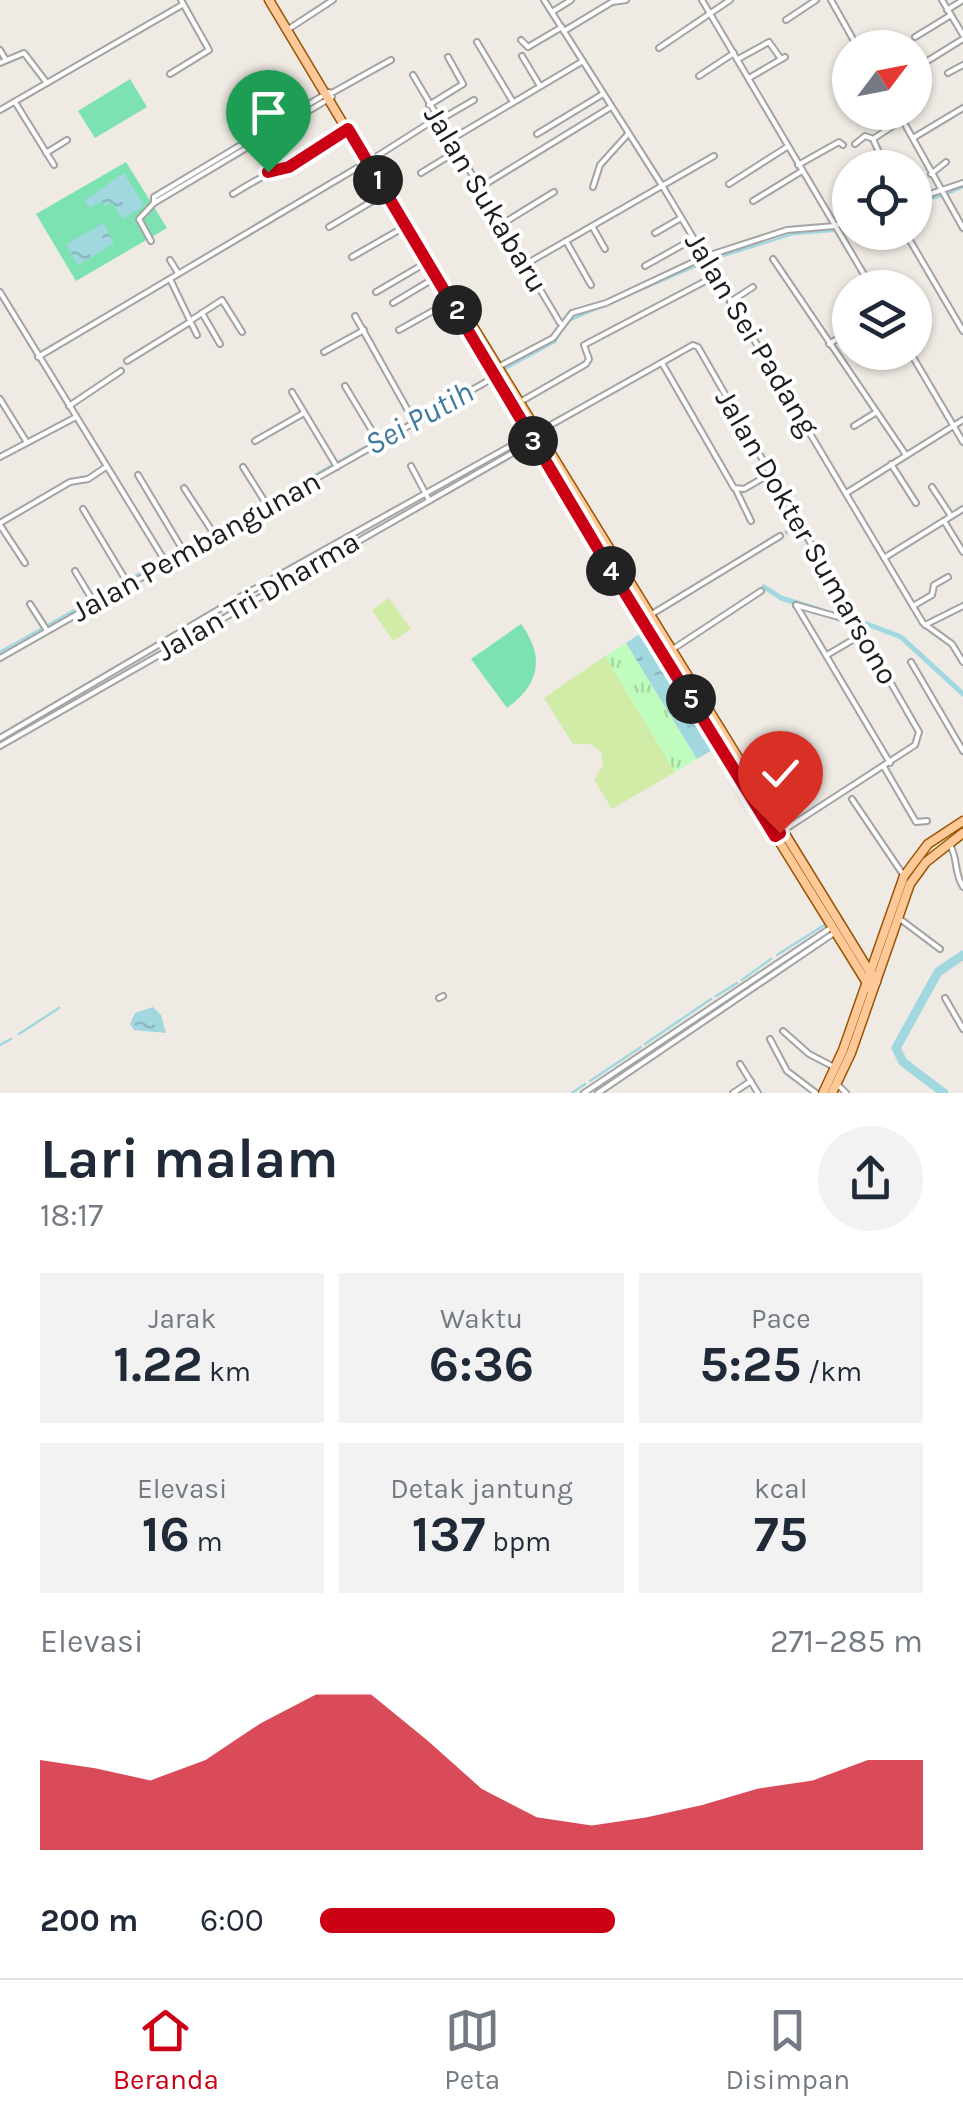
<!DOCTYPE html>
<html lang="id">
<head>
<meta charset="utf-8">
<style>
	:root { --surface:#fff; --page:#f2f2f3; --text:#1f2937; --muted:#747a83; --line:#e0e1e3; --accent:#cb0015 }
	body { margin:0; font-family:Karla,sans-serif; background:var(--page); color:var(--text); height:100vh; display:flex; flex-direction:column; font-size:38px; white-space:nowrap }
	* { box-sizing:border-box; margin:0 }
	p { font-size:32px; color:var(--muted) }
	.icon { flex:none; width:55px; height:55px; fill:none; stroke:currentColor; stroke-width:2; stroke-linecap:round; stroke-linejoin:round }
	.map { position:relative; height:1093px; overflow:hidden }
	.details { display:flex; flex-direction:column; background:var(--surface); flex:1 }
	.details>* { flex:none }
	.needle { width:65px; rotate:58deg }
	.controls { position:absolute; left:832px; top:30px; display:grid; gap:20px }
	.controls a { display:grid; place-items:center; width:100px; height:100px; border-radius:50%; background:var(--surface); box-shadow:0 2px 8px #0004; font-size:50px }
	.pin { position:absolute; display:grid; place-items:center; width:85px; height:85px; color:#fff; margin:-102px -42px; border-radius:50% 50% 50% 0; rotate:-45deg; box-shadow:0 0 10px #0007 }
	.pin .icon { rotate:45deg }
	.km { position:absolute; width:50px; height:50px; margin:-25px; border-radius:50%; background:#222; color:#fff; font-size:28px; line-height:50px; text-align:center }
	.round { display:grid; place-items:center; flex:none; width:105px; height:105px; border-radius:52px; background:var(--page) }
	.summary { display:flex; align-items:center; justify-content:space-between; height:170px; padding:0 40px }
	h1 { font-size:55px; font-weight:700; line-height:75px }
	.figures { display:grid; grid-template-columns:repeat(3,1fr); gap:15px; height:170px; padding:10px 40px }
	.figures div { display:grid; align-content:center; border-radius:0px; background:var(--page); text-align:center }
	.figures b { font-size:50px; font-weight:700 }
	.figures small { font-size:28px; font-weight:400 }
	.figures p { font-size:28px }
	.chart { height:280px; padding:20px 40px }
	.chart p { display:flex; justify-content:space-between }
	.chart svg { width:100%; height:180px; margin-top:10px; fill:var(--accent); opacity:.7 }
	ul { padding:0 40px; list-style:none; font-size:32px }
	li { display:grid; grid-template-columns:160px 120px 1fr; align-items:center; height:75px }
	li i { height:25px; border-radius:12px; background:var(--accent) }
	.tab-bar { display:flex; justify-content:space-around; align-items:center; height:140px; border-top:2px solid var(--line); background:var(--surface); font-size:28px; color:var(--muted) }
	.tab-bar a { display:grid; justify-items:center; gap:5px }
	.tab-bar .selected { color:var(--accent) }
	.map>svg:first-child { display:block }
</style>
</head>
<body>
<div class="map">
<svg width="963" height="1093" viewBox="0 0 963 1093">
	<defs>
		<pattern id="park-tufts" width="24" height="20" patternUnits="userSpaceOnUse" patternTransform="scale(2.5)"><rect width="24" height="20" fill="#bffcbd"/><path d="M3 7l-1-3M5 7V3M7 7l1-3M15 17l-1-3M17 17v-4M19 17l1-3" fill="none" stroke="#a4d8a2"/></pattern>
		<pattern id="water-ripples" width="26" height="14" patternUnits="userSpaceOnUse" patternTransform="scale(2.5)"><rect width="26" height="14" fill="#a1d7df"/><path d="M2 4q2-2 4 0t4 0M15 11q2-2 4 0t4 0" fill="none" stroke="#8ab8bf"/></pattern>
	</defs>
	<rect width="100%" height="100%" fill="#efeae3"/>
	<g fill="#d0eca6">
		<path d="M389 598 411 629 393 641 372 610Z"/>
		<path d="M605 656 675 772 612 809 594 780 603 765 601 752 590 744H573L544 698Z"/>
	</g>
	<path fill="url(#park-tufts)" d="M626 643 697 759 675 772 605 656Z"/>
	<g fill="#7de2b1">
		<path d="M130 79 147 107 95 138 78 111Z"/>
		<path d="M126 162 167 228 76 281 36 214Z"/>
		<path d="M521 624C545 657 540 684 507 708L471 659Z"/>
	</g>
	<g fill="url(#water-ripples)">
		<path d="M124 173 144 206 122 219 112 202 105 206 101 201 90 208 85 200Z"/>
		<path d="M103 223 114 243 78 265 66 245Z"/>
		<path d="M647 629 719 746 697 759 626 643Z"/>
		<path d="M153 1007 161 1015 166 1033 134 1030 130 1024 135 1013Z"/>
	</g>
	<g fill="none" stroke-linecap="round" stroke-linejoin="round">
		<g stroke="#a1d7df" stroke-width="2.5">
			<path d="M947 194 963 187"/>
			<path d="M915 203 941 196"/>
			<path d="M568 321 710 260 793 234 832 231 850 224"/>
			<path d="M503 370 555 342 561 331"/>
			<path d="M0 652 491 376"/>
			<path d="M777 955 826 924"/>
			<path d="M742 980 771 959"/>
			<path d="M716 996 737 983"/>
			<path d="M19 1034 59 1008"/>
			<path d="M645 1044 711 999"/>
			<path d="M0 1045 11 1039"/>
			<path d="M590 1081 641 1047"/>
			<path d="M572 1093 585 1084"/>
		</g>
		<g stroke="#a1d7df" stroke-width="5">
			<path d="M764 587 781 598 820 610"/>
			<path d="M862 622 901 637 963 694"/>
		</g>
		<path stroke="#a1d7df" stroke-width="9" d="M944 1093 903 1062 896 1048 938 972 963 955"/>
		<path stroke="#c5c1bb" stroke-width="4" stroke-dasharray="4 2" stroke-linecap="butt" d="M780 536 790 530"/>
		<g stroke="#a4a4a4" stroke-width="8">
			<g id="street">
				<path d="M544 0 663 187 923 623 952 644 963 662"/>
				<path d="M702 0 872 288"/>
				<path d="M831 0 858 48"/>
				<path d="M942 0 963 35"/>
				<path d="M947 10 963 0"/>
				<path d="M552 12 571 0"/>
				<path d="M786 20 816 0"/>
				<path d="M287 30 333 0"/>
				<path d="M564 31 612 2 626 0"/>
				<path d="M915 37 951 15"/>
				<path d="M521 40 528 47 562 27"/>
				<path d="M477 42 513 102"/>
				<path d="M659 48 730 0"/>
				<path d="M0 50 6 60"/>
				<path d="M522 56 540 86"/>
				<path d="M738 59 769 42 781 59"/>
				<path d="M929 60 963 39"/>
				<path d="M0 63 24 53 47 83"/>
				<path d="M948 73 963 65"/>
				<path d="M170 74 209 50 181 0"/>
				<path d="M413 75 560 323"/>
				<path d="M699 76 734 53"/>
				<path d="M749 78 785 57"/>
				<path d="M330 94 391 60"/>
				<path d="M15 102 54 165"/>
				<path d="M429 105 463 84 448 57"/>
				<path d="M0 110 182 5"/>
				<path d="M898 112 963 228"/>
				<path d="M438 121 474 100"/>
				<path d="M537 134 603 94"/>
				<path d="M913 138 963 108"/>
				<path d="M450 140 583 61"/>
				<path d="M855 144 865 136 871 138"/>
				<path d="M46 153 67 140"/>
				<path d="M371 160 437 118"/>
				<path d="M798 165 839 142 843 145"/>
				<path d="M886 168 873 139 902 120"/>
				<path d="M421 173 457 151"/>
				<path d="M931 174 946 162"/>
				<path d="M729 184 787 147"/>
				<path d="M593 187 600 165 628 134"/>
				<path d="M479 188 611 107"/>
				<path d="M233 194C271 170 309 154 347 129"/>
				<path d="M915 199 963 183"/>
				<path d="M753 201 802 171"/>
				<path d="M154 203V197L329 92"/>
				<path d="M915 221 923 216"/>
				<path d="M502 224 554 192"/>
				<path d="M592 226 605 249"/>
				<path d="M329 227 386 193"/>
				<path d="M905 232 963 331"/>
				<path d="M655 233 681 218"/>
				<path d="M151 241 139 219 154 203 332 97"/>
				<path d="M566 241 591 285"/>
				<path d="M352 257 406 226"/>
				<path d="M773 259 906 455"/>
				<path d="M170 260 178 273"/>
				<path d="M526 264 714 156"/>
				<path d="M645 266 693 239"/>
				<path d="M170 279 197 335"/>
				<path d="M0 292 165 561"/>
				<path d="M376 292 424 264"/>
				<path d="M730 302 753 287"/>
				<path d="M393 303 433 279"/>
				<path d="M202 313 220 344"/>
				<path d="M355 316 415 423"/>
				<path d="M193 319 222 300 242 332"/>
				<path d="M399 330 447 303"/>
				<path d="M829 344 850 331"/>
				<path d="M324 352 364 330"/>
				<path d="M910 352 963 442"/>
				<path d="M38 357 367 162"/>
				<path d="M127 361 190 322"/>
				<path d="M662 363 734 488 744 489 770 474"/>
				<path d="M498 367 553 338 572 313 606 303 704 257 787 230 835 226 850 218"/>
				<path d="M345 386 380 444"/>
				<path d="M292 392 337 467"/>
				<path d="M0 399 26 441"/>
				<path d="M520 402 586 364 589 359 584 345 715 276"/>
				<path d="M69 406 121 371"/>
				<path d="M854 426 875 413"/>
				<path d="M540 431 693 345 698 347 919 732 915 745 784 830"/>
				<path d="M255 441 304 413"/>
				<path d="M523 447 533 441"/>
				<path d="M0 457 76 417"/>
				<path d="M891 464 916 503"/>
				<path d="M411 466 429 500"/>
				<path d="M243 467 267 505"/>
				<path d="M138 475 184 552"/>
				<path d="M932 487 951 516"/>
				<path d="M184 488 214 534"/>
				<path d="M736 490 751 521"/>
				<path d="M848 492 963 420"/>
				<path d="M83 509 127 582"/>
				<path d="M944 521 963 552"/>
				<path d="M0 523 70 482 88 479 106 467"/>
				<path d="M0 525 25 563"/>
				<path d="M884 558 963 509"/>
				<path d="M75 571 93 601"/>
				<path d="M30 604 46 629"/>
				<path d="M796 605 890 763"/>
				<path d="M796 605 849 620"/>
				<path d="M913 606 932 595 934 585 948 577"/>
				<path d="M652 614 780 536"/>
				<path d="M925 625 963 606"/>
				<path d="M673 649 761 591"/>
				<path d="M827 655 861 635"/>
				<path d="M0 658 493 378"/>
				<path d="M911 662 963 751"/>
				<path d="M0 738 240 597 514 444"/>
				<path d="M0 746 518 450"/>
				<path d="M884 767 916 822 927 821"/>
				<path d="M852 799 902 873"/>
				<path d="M949 843C959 859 953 871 963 887"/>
				<path d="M900 919 940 949"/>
				<path d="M439 998 443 996"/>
				<path d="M945 998 963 1029"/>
				<path d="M783 1031 809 1054 836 1068"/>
				<path d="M770 1039 787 1071 816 1093"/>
				<path d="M740 1064 758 1093"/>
				<path d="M837 1084 846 1093"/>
				<path d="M584 1093 832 927"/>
				<path d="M598 1093 834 933"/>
				<path d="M733 1093 751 1081"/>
			</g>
		</g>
		<g stroke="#975500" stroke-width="11">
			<g id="primary">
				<path d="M269 0 601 554 872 991"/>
				<path d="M461 307 876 982"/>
				<path d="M823 1093 843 1050 904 876 928 844 963 821"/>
				<path d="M832 1093 851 1053 910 884 926 862 963 833"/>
			</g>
		</g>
		<use href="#street" stroke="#fff" stroke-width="4"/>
		<use href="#primary" stroke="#ffc898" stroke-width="8"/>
	</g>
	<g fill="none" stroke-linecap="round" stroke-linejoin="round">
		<g stroke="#fff" stroke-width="20">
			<path id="route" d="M268 172 289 167 348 129 601 554 775 836 780 833"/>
		</g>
		<use href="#route" stroke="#cb0015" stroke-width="12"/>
	</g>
	<g text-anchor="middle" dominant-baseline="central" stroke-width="8" stroke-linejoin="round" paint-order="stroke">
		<g font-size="30" fill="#1d1d1d" stroke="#fff">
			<text transform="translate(486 199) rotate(59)">Jalan Sukabaru</text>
			<text transform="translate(752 334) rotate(59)">Jalan Sei Padang</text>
			<text transform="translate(807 537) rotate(60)">Jalan Dokter Sumarsono</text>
			<text transform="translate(196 546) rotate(-29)">Jalan Pembangunan</text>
			<text transform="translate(258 596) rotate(-30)">Jalan Tri Dharma</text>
		</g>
		<g font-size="32" font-style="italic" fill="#417aa1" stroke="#fff">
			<text transform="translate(419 418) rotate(-29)">Sei Putih</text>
		</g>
	</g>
</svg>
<div class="controls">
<a><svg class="needle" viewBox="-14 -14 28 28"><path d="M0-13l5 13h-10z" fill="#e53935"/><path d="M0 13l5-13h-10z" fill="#747a83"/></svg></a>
<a><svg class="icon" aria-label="locate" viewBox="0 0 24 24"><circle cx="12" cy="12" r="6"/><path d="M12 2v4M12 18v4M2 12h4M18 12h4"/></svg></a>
<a><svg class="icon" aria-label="layers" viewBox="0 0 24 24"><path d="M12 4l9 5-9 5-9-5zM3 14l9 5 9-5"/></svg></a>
</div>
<div class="pin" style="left:268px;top:172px;background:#1e9e55"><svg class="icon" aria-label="arrive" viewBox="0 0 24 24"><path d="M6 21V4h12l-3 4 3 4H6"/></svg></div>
<div class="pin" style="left:780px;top:833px;background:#d93025"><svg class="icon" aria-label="check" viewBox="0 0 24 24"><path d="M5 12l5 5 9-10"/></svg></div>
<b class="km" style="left:378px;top:180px">1</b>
<b class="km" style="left:457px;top:310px">2</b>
<b class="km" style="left:533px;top:441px">3</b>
<b class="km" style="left:611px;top:571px">4</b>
<b class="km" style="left:691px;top:699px">5</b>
</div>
<section class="details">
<div class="summary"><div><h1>Lari malam</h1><p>18:17</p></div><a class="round"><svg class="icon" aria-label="share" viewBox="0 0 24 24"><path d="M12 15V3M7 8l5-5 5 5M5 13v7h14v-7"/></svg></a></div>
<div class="figures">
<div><p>Jarak</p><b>1.22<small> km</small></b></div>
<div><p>Waktu</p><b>6:36</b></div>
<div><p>Pace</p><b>5:25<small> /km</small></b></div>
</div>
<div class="figures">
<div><p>Elevasi</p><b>16<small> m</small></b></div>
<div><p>Detak jantung</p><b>137<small> bpm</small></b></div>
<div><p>kcal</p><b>75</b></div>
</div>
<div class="chart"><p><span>Elevasi</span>271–285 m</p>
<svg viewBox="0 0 160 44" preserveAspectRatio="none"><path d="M0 44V22L10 24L20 27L30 22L40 13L50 6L60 6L70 17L80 29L90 36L100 38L110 36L120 33L130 29L140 27L150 22L160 22V44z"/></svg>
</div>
<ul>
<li><b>200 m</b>6:00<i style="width:49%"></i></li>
</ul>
</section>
<nav class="tab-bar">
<a class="selected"><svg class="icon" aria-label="home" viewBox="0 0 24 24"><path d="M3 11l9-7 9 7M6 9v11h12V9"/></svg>Beranda</a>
<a><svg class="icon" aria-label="map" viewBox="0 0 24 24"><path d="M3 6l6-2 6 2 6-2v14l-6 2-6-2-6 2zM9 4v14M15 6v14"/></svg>Peta</a>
<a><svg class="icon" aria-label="saved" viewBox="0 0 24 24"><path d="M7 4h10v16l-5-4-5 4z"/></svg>Disimpan</a>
</nav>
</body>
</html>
